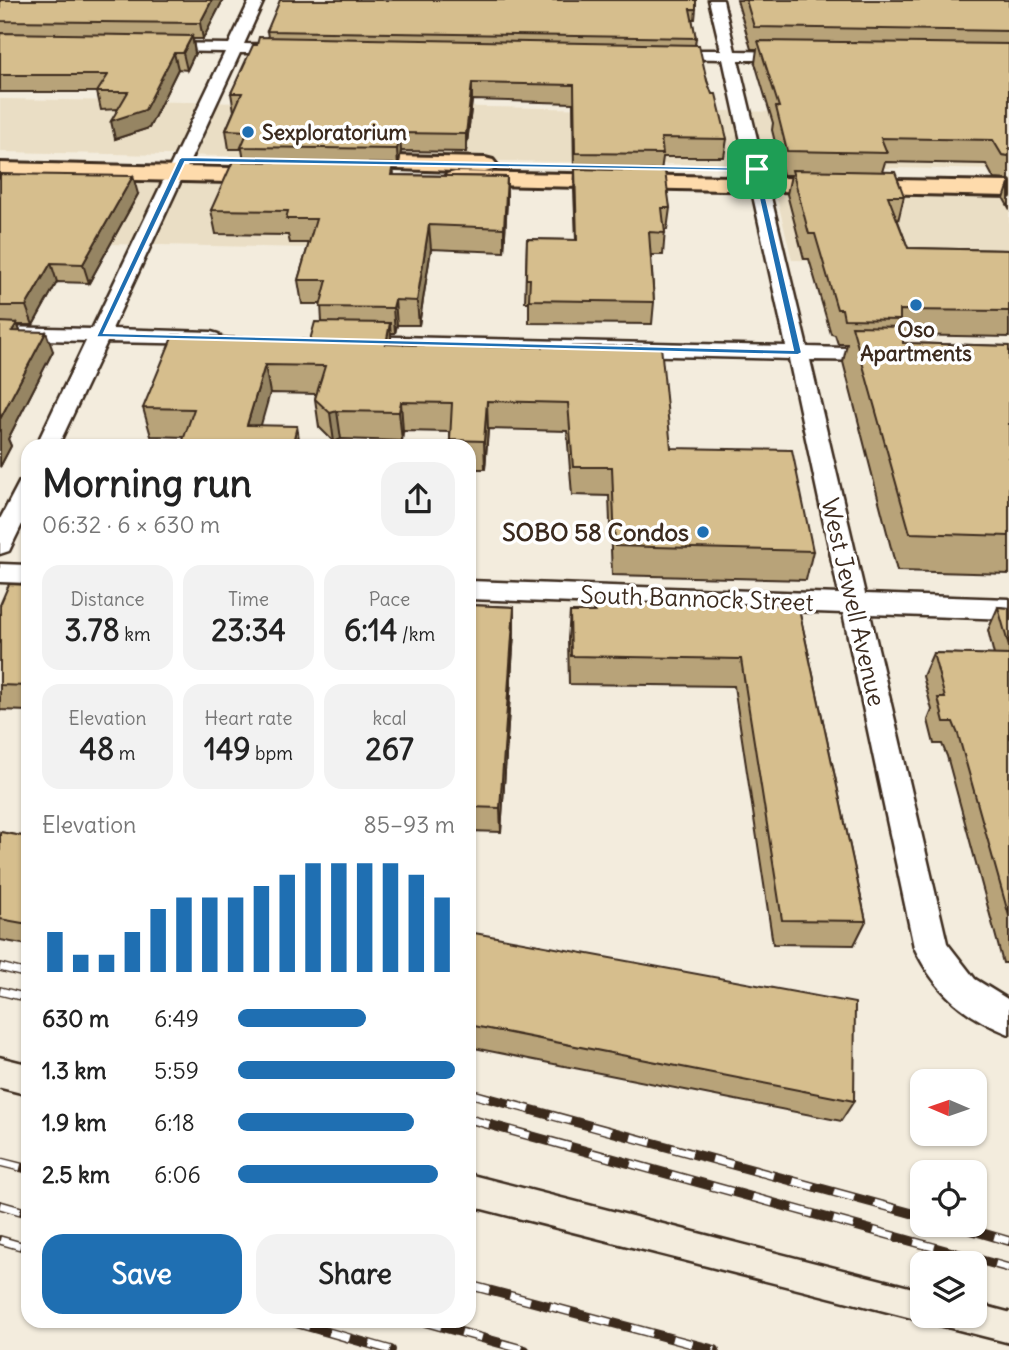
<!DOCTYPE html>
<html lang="en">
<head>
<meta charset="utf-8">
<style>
	:root { --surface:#fff; --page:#f2f2f2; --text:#222; --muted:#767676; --accent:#1f6fb2 }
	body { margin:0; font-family:Delius,sans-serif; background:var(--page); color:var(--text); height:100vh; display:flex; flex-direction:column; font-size:26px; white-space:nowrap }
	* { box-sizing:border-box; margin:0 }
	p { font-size:23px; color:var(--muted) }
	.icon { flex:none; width:38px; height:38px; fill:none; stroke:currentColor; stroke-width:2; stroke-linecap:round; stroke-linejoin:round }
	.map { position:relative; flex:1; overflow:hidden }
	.panel { position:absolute; left:21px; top:439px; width:455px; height:889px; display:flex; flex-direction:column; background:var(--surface); border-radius:21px; box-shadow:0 2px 5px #0004 }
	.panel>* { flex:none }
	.needle { width:46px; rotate:272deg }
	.tools { position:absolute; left:910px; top:1069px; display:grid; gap:14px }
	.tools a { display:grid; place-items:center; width:77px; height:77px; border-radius:14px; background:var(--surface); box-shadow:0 2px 5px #0004; font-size:35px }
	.pin { position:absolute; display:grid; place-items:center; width:60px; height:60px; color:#fff; margin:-30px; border-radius:14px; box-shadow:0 4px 10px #0006 }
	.round { display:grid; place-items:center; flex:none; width:74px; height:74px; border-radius:21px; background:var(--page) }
	.headline { display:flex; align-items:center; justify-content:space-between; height:119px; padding:0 21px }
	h1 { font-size:38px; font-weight:800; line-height:52px }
	.metrics { display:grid; grid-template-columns:repeat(3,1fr); gap:10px; height:119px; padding:7px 21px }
	.metrics div { display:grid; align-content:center; border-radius:18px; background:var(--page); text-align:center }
	.metrics b { font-size:30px; font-weight:800 }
	.metrics small { font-size:19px; font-weight:400 }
	.metrics p { font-size:19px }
	.chart { height:196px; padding:14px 21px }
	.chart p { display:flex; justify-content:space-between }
	.chart svg { width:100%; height:126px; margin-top:7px; stroke:var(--accent); stroke-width:6 }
	.button { display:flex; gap:14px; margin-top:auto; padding:14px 21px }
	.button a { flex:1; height:80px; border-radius:21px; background:var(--accent); color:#fff; font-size:28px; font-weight:800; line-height:80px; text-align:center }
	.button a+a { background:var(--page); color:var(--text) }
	ul { padding:0 21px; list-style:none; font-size:23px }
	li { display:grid; grid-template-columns:112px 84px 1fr; align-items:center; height:52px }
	li i { height:18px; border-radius:9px; background:var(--accent) }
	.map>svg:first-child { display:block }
</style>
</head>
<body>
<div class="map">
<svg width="1009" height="1350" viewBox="0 0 1009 1350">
	<rect width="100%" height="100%" fill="#f3ecdd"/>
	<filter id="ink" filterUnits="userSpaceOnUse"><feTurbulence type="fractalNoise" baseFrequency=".0143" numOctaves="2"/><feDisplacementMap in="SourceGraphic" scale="14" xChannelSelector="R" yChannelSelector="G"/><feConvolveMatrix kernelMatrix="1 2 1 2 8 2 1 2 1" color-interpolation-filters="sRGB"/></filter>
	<g filter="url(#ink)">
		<g fill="#eadec5">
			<path d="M0 99 974 115 1004 170 0 152Z"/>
			<path d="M0 179 424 189 418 250 0 242Z"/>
			<path d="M776 194 1009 198V264L792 260Z"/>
		</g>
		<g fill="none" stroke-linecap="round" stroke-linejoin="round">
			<g stroke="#3b2a1e" stroke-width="5">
				<g id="minor">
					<path d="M250 0H264L244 44 288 45 295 49 288 53H240L112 329 211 332 218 334 221 338 218 342 211 344 107 342 58 446H36L86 341 0 339V327L92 329 225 52 157 51 150 47 157 43 229 44Z"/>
					<path d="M709 0H723L735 51 792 52 799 56 792 60H738L807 347 882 349 889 351 893 355 889 359 882 361 810 360 865 594 1009 599V619L870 614 947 943 975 979 1009 1000V1034C964 1016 935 992 914 947L843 613 469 599V581L839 594 789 359 353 348 346 346 343 342 346 338 353 336 786 346 723 59 664 58 657 54 664 50H721Z"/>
					<path d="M28 478V512L9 551 0 554V519L20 481Z"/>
					<path d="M0 564 28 565V583L0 582Z"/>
				</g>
			</g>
			<g stroke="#3b2a1e" stroke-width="6">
				<g id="primary">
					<path d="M346 155 485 158 493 160 497 165 493 170 485 172 338 167 334 162 338 157Z"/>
					<path d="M0 163 279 169 287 171 291 176 287 181 279 183 0 177Z"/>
					<path d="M455 172 1009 182V196L447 184 443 179 447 174Z"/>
				</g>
			</g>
			<use href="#minor" fill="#fff" fill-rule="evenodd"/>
			<use href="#primary" fill="#fedbac" fill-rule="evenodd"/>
			<g stroke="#3b2a1e" stroke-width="2.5">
				<path d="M0 1056 28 1063"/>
				<path d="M0 1089 28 1096"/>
				<path d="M469 1173 922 1289"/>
				<path d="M469 1207 1009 1344"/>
				<path d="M975 1302 1009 1311"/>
			</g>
			<g stroke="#3b2a1e" stroke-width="10">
				<g id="rail">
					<path d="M0 967 28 974"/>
					<path d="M0 991 28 998"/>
					<path d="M469 1093 922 1216"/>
					<path d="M469 1119 1009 1268"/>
					<path d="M0 1162 28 1169"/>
					<path d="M0 1205 28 1213"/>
					<path d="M954 1225 1009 1241"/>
					<path d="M0 1240 28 1248"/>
					<path d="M469 1285 715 1350"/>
					<path d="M289 1321 391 1350"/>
					<path d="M421 1321 525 1350"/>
				</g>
			</g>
			<use href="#rail" stroke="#fff" stroke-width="7" stroke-dasharray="21" stroke-linecap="butt"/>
		</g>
		<g fill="#b8a379" stroke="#3b2a1e" stroke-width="2">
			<path d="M0 0H223L203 39H193L195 53 187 70 178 69 149 128 115 139 118 109 101 110 97 92H0Z"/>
			<path d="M737 0H1009V180L994 179 986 164 885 162 882 172 904 196 898 221 908 248 1009 250V337L903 335V343L1009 346V574L897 571 843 362 847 344H838L835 335 831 334 809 259H804L787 194 791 175H783L772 130 773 123 755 63 757 49H751Z"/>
			<path d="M696 9 695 19H692L696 38 695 45 727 139 724 157H663L661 171 670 208 667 230H665L663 255H651L654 302 652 324 529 323V302H525L527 239 576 240 574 190 575 171H574L573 103 472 100 466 152 401 151 398 168H393L394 175 507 177V200L504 252 431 249 419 325H397L395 333H391V344L522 347 671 448 813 551 806 580 612 575 609 496 572 495 567 431 488 429 485 469H469V446H450V432L403 431 402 441 341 439 334 442 319 427 315 399 316 394 270 393 185 437 151 436 143 408 310 340 322 322 321 304H302L298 280 309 243H290L288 235 216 234 211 210 244 161 242 149H229L226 130 234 111 231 93 257 45 268 37 267 31Z"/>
			<path d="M0 174 138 194 89 283 57 282 33 325H18L20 331 53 351 8 439 11 446 0 467Z"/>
			<path d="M1009 184V208L1004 199Z"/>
			<path d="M28 585V711L0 710V605Z"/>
			<path d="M594 602 798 605 866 921 854 945 773 944 734 686 569 684 568 639 570 612H593Z"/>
			<path d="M469 605 514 607V632L501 832 469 831Z"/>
			<path d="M998 607 1009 608V963H1003L947 756 942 744H934L928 720 932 710 923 676 933 653 994 655 988 630Z"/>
			<path d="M0 832 28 837V945L0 940Z"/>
			<path d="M469 932 854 1101 841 1121 469 1047Z"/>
		</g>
		<g fill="#968563" stroke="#3b2a1e" stroke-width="2">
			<path d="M212 0H223L203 39 200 23Z"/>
			<path d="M192 36 195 53 187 70 183 53Z"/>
			<path d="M174 53 178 69 149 128 115 139 111 121Z"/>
			<path d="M472 83V100L466 152V134Z"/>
			<path d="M400 133 401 151 398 168 397 149Z"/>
			<path d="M133 176 138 194 89 283 83 264Z"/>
			<path d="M507 177V200L504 252V228Z"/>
			<path d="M429 225 431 249 419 325 417 301Z"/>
			<path d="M51 263 57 282 33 325 26 306Z"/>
			<path d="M395 300 397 325 395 333 393 308Z"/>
			<path d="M17 323 24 342 12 331Z"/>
			<path d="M390 323 392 351 386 344Z"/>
			<path d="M46 332 53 351 8 439 11 446 0 467V419Z"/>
			<path d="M265 365 270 393 255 446 247 425Z"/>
			<path d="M487 401 488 429 485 469 484 441Z"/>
			<path d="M401 402 403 431 402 441 399 412Z"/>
			<path d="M337 411 341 439 334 442 330 413Z"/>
			<path d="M297 426 300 446H292Z"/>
			<path d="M514 607V632L501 832 500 808Z"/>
		</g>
		<g fill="#d6be8d" stroke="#3b2a1e" stroke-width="2">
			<path d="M0 0H212L200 23 0 21Z"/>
			<path d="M280 0H696V9H690L696 38 267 31Z"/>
			<path d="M746 0H1009V31L754 27Z"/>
			<path d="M0 33 192 36 183 53H174L145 110 111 121 128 92H97L108 75H0Z"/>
			<path d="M259 37 699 45 707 81 712 94H716L727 139 661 138 663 154 575 153 574 85 472 83 466 134 400 133 397 149 241 147 248 131 226 130 242 93H231L253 45H257Z"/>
			<path d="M758 41 1009 44V156L1002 155 993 140 881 138 887 153 787 151 776 107H779Z"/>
			<path d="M233 161 393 164 391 175 507 177 504 228 429 225 417 301 395 300 393 308 320 307 327 280H298L316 219H286L288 211 211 210Z"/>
			<path d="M575 169 665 171 670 208H662L665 233 649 232 654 302 529 300 530 279H526L527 239 577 240Z"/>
			<path d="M792 170 895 172 904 196H888L908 248 1009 250V311L900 310V320L844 319 842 309H837L815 234H809Z"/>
			<path d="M0 174 133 176 83 264 51 263 26 306H0Z"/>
			<path d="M0 322 17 323 12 331 46 332 0 419Z"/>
			<path d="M315 322 390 323 386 344 522 347 661 346 671 448 792 450 813 551 615 546 612 467H573L568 403 487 401 484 441 450 440 452 403 401 402 399 412 337 411 330 413 315 399 325 366 265 365 247 425 297 426 292 446H181L194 409 143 408 173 335 310 340Z"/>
			<path d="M852 326 903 327V343L1009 346V536L910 533Z"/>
			<path d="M9 584 28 585V686L0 685V605Z"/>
			<path d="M594 602 798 605 866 921 782 920 741 659 571 656 570 612H595Z"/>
			<path d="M469 605 514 607 500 808 469 807Z"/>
			<path d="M998 607 1009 608V647Z"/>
			<path d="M933 653 1009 655V916L958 734 953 722H944L938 698H945Z"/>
			<path d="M0 832 28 837V924L0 919Z"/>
			<path d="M469 932 855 1003 854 1101 469 1025Z"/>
		</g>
	</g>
	<path fill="#1f6fb2" stroke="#fff" stroke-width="2" fill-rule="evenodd" d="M182 157 759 168 802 353 798 355 96 337 179 159ZM185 162 753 171 793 350 104 333Z"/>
	<g fill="#1f6fb2" stroke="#fff" stroke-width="2.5">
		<circle cx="248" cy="132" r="7"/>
		<circle cx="916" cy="305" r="7"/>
		<circle cx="703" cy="532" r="7"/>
	</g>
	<g text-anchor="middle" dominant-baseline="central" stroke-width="7" stroke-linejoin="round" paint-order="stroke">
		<g font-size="21" font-weight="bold" fill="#3b2a1e" stroke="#fff" text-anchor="start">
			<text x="262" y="132">Sexploratorium</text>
			<text x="916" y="329" text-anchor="middle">Oso<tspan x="916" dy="24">Apartments</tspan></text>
		</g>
		<g font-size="24" font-weight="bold" fill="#3b2a1e" stroke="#fff" text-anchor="end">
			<text x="689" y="532">SOBO 58 Condos</text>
		</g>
		<g font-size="24" fill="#3b2a1e" stroke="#fff">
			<text transform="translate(697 598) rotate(2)">South Bannock Street</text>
			<text transform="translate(854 602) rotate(77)">West Jewell Avenue</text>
		</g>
	</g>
</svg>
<div class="tools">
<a><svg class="needle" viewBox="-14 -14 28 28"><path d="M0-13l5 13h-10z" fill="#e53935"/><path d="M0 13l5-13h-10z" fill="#767676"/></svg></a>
<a><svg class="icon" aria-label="locate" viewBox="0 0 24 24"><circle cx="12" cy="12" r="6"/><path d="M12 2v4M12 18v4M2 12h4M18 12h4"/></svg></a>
<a><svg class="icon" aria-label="layers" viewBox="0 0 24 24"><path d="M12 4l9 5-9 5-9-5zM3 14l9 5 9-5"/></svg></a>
</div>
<div class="pin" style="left:757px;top:169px;background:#1e9e55"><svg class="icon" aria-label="arrive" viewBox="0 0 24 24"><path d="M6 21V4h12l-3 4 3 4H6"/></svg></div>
<section class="panel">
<div class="headline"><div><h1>Morning run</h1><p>06:32 · 6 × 630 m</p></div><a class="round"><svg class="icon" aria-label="share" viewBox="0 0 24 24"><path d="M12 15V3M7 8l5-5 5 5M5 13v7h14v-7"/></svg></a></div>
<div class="metrics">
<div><p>Distance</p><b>3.78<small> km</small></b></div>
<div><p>Time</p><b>23:34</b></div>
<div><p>Pace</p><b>6:14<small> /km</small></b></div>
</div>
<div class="metrics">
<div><p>Elevation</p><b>48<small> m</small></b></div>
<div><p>Heart rate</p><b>149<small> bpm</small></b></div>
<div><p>kcal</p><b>267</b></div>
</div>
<div class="chart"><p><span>Elevation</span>85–93 m</p>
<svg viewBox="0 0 160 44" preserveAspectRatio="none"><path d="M5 44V30M15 44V38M25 44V38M35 44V30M45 44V22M55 44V18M65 44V18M75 44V18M85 44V14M95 44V10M105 44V6M115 44V6M125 44V6M135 44V6M145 44V10M155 44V18"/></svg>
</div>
<ul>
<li><b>630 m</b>6:49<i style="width:59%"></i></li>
<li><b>1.3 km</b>5:59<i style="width:100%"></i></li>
<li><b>1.9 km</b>6:18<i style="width:81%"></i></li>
<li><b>2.5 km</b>6:06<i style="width:92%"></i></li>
</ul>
<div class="button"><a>Save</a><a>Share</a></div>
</section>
</div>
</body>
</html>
